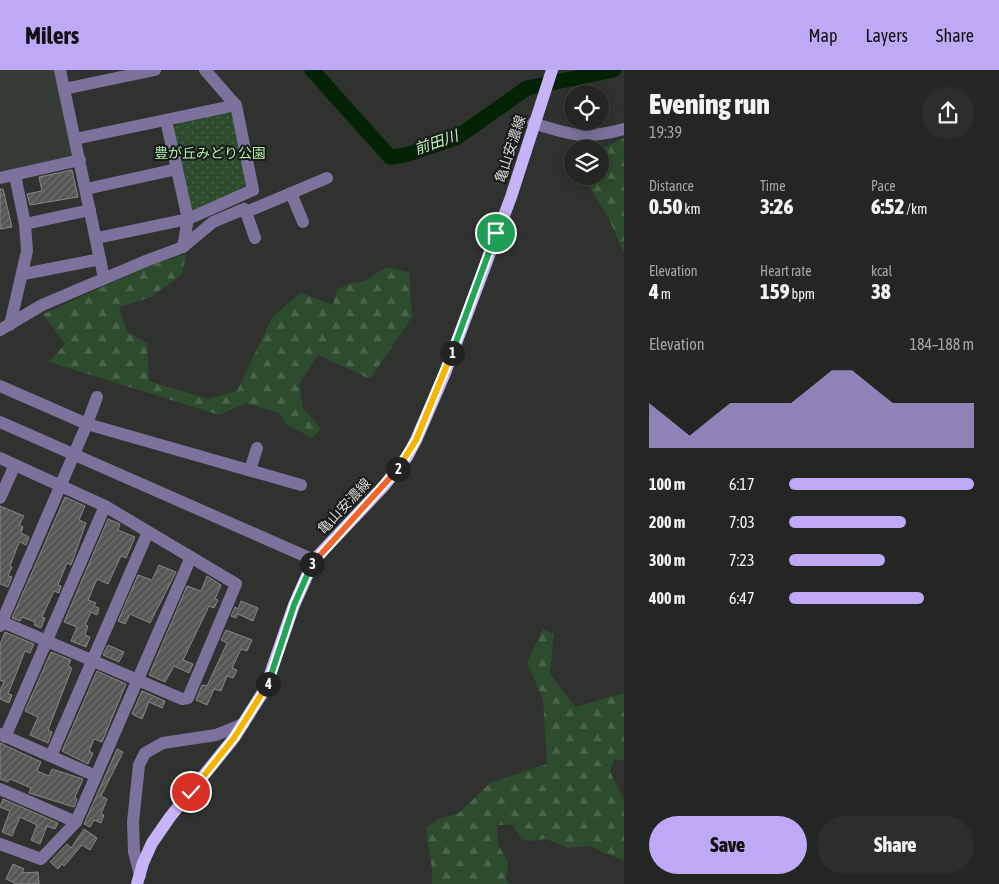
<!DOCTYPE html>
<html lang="en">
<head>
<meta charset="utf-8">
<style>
	:root { --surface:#242624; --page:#2c2e2c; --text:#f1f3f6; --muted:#a3a5a6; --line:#414341; --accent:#bda9f5 }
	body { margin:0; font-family:"Asap Condensed","Noto Sans JP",sans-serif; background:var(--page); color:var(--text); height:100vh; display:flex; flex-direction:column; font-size:19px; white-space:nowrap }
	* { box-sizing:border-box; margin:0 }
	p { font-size:16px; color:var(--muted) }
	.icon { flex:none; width:28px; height:28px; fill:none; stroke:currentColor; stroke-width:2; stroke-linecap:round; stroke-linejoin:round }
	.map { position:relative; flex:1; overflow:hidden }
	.details { display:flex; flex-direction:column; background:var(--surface); width:375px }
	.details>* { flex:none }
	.fabs { position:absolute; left:564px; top:15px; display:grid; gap:10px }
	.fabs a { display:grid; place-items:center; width:45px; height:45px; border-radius:50%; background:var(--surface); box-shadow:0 2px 12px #0003,0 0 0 1px var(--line); font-size:25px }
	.pin { position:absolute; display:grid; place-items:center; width:42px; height:42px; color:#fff; margin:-21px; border:2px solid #fff; border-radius:50%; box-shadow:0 1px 5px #0007 }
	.km { position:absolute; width:25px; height:25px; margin:-12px; border-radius:50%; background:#222; color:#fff; font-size:14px; line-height:25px; text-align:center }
	.round { display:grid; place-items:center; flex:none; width:52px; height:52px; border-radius:26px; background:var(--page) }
	.overview { display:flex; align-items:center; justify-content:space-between; height:85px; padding:0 25px }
	h1 { font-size:28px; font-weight:800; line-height:38px }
	.stats { display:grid; grid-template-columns:repeat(3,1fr); gap:8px; height:85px; padding:5px 25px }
	.stats div { display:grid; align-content:center }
	.stats b { font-size:21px; font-weight:800 }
	.stats small { font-size:14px; font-weight:400 }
	.stats p { font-size:14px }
	.chart { height:140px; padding:10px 25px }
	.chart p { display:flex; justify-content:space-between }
	.chart svg { width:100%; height:90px; margin-top:5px; fill:var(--accent); opacity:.7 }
	.cta { display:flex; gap:10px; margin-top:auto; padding:10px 25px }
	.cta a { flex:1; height:58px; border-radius:30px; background:var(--accent); color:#111; font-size:20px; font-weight:800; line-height:58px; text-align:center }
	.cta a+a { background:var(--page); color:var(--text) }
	ul { padding:0 25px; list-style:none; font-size:16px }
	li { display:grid; grid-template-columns:80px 60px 1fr; align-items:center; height:38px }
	li i { height:12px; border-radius:6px; background:var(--accent) }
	header { display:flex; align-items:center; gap:30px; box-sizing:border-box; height:70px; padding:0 25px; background:var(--accent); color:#111 }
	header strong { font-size:24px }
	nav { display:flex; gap:28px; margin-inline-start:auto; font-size:18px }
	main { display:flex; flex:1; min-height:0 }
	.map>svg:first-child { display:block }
</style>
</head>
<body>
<header>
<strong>Milers</strong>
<nav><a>Map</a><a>Layers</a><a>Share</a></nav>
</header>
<main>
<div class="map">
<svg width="624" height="814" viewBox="0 0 624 814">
	<defs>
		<pattern id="grass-dots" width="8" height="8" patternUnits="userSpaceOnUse" patternTransform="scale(1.25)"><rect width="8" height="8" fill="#2d4b2d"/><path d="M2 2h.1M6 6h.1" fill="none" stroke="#4b644b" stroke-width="1.8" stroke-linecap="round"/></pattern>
		<pattern id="forest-firs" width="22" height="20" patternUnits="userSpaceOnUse" patternTransform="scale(1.25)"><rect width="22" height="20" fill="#2d4b2d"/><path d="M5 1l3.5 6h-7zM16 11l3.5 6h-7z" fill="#4b644b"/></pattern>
		<pattern id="building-hatch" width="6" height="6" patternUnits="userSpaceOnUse" patternTransform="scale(1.25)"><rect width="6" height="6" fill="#565856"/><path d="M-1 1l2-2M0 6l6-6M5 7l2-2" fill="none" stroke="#6e6f6e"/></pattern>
	</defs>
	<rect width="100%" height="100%" fill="#303230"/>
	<path fill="#353c35" d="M0 0H56L74 83 72 86 0 101Z"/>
	<path fill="url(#grass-dots)" d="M234 40 250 119 191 145 172 60 179 51Z"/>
	<g fill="url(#forest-firs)">
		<path d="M624 68V183L609 149 583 106H600V79Z"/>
		<path d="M186 184 182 204 151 227 119 237 127 262 147 273 149 311 208 329 237 321 273 246 301 223 333 235 337 220 348 214 365 211 386 197 409 202 412 247 370 309 318 285 299 314 303 338 321 359 312 368 286 354 279 343 247 333 219 345 49 292 65 274 43 244 151 195Z"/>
		<path d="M543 559 554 564 550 604 575 637 624 623V690H614L610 702 624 729V791L589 776 568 778 546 769 530 771 521 769 513 755H497L498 775 508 791 506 810 511 814H432C434 791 426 779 427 757L438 749 459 743 490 713 547 694 543 629 527 593Z"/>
	</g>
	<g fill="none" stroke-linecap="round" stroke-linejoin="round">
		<path stroke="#042305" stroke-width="15" d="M312 0 390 87 405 85 456 68 527 18 614 0"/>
	</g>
	<g fill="url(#building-hatch)" stroke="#868886">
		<path d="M72 100 78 127 30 135 27 124 42 121 39 107Z"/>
		<path d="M0 119H3L12 157 0 159Z"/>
		<path d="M65 427 85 436 79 450 86 453 71 495 67 493 58 515 61 516 59 523 54 521 42 547 45 548 41 558 34 555 35 552 22 547 20 551 12 548Z"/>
		<path d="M0 436 24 446 19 455 23 457 21 463 29 467 26 475 20 472 18 475 10 496 12 497 8 506 12 507 8 517 0 514Z"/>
		<path d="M108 449 120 454 118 460 135 467 126 488 121 486 108 514 97 509 88 530 96 533 94 536 99 538 97 545 91 542 85 555 88 556 85 565 90 567 86 577 71 571 77 557 64 552Z"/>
		<path d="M159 495 176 502 150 553 130 544 125 554 118 551 138 505 152 510Z"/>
		<path d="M207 506 221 515 215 529 218 530 214 538 209 536 183 590 193 594 189 603 174 596 165 612 149 605 187 516 201 521Z"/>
		<path d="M241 531 258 538 253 551 238 544 236 548 231 546 235 537 238 539Z"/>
		<path d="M226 560 252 570 247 581 241 579 232 598 237 600 233 608 227 606 221 621 214 619 207 635 196 630 202 615 207 616 227 573 221 570Z"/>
		<path d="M5 562 34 574 30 583 25 581 8 624 12 625 9 633 0 629V620L4 612 0 610V574Z"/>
		<path d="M108 575 124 582 119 592 103 585Z"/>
		<path d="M51 582 71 590 68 596 72 598 48 660 52 662 48 673 30 665 38 647 25 641Z"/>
		<path d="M97 601 126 614 102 672 94 669 89 681 93 683 88 694 62 681Z"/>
		<path d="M142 621 165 631 162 638 149 632 142 649 132 644Z"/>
		<path d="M0 673 41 692 37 701 49 706 52 699 83 709 75 727 77 729 74 737 29 723 31 718 10 709 8 712 0 709Z"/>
		<path d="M117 679 123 682 101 726 107 729 101 744 104 745 101 753 94 750 90 757 84 754Z"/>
		<path d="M3 729 58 753 55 759 47 756 40 774 31 770 37 755 20 747 12 766 2 762 10 741 0 737Z"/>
		<path d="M84 759 97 768 90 780 82 775 64 796 62 794 58 799 50 792 67 774 71 778Z"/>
		<path d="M13 794 24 799 22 803 38 802 39 814H17L6 809Z"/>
	</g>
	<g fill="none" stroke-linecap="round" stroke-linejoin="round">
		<g stroke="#7c729b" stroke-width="12">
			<path d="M60 0 104 208"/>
			<path d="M64 19 155 0"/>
			<path d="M166 50 188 149 183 177"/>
			<path d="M533 53C571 65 585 70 624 59"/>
			<path d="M75 69 227 37 232 31 205 0"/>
			<path d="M0 108 80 90"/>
			<path d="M86 119 177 99"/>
			<path d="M291 123 303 152"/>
			<path d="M246 142 255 168"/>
			<path d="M25 154 90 140"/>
			<path d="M97 168 188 149 253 120 236 35 232 31"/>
			<path d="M24 204 100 189"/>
			<path d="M10 255 27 181 25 154 15 105"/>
			<path d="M0 260 42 235 148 190 183 177 213 152 244 139 246 142 327 108"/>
			<path d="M0 316 87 354 0 556"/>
			<path d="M97 327 87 354 301 415"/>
			<path d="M0 352 314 490"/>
			<path d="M0 388 15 395 0 428"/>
			<path d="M250 400 257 378"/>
			<path d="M0 551 182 629 188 628 236 514 105 436 15 395"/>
			<path d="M0 664 96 706"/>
			<path d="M5 667 105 436"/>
			<path d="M51 686 148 462"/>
			<path d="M0 719 76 752"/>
			<path d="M0 774 41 789 76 752 191 487"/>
			<path d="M140 805 134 782 133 752 139 695 145 683 163 673 216 665 243 654"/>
		</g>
		<path stroke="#c5b4f8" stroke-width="12" d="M137 814 143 793 152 773 170 747 234 668 265 619 294 535 314 490 383 417 407 387 416 370 445 303 511 127 552 0"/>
	</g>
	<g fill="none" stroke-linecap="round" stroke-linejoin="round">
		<g stroke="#fff" stroke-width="10">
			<path id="split-1" d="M452 283 496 163"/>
		</g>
		<g stroke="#fff" stroke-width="10">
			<path id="split-2" d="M398 399 416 370 452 283"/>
		</g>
		<g stroke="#fff" stroke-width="10">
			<path id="split-3" d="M312 494 398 399"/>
		</g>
		<g stroke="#fff" stroke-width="10">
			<path id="split-4" d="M268 614 294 535 312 494"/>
		</g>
		<g stroke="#fff" stroke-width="10">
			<path id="split-5" d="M191 722 234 668 268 614"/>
		</g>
		<use href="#split-1" stroke="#22a559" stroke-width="6"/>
		<use href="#split-2" stroke="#f5b400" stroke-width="6"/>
		<use href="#split-3" stroke="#f0652b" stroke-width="6"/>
		<use href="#split-4" stroke="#22a559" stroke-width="6"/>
		<use href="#split-5" stroke="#f5b400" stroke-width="6"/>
	</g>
	<g text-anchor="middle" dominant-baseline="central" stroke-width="4" stroke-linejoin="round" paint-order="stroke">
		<g font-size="14" fill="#d6d8d6" stroke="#181918">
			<text transform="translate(510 79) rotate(-72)">亀山安濃線</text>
			<text transform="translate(344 436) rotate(-47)">亀山安濃線</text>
		</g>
		<g font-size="14" fill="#aff0ad" stroke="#181918">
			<text x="210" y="83">豊が丘みどり公園</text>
		</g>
		<g font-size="15" font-style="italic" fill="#b7f9b5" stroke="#181918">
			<text transform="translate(436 72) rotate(-19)">前田川</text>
		</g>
	</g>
</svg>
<div class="fabs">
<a><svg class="icon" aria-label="locate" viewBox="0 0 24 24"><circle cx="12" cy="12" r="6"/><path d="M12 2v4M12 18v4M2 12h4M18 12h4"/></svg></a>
<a><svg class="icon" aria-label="layers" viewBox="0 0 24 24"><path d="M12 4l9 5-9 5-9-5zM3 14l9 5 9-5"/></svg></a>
</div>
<div class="pin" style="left:496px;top:163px;background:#1e9e55"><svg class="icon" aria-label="arrive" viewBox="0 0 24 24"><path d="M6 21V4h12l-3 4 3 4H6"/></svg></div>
<div class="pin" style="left:191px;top:722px;background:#d93025"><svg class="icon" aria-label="check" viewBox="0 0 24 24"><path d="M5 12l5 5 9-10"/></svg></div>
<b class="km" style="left:452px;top:283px">1</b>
<b class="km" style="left:398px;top:399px">2</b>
<b class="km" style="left:312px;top:494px">3</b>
<b class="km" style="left:268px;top:614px">4</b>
</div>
<section class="details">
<div class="overview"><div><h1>Evening run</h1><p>19:39</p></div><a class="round"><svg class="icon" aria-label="share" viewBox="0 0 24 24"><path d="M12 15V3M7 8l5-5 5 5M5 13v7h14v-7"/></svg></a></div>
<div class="stats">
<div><p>Distance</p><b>0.50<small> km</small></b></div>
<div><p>Time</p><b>3:26</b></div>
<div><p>Pace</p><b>6:52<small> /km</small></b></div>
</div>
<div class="stats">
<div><p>Elevation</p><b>4<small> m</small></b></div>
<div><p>Heart rate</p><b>159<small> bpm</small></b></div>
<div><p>kcal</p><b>38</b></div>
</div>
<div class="chart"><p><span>Elevation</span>184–188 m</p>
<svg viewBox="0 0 160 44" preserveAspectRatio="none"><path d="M0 44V22L10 30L20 38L30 30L40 22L50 22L60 22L70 22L80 14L90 6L100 6L110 14L120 22L130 22L140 22L150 22L160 22V44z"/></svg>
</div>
<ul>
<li><b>100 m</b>6:17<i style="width:100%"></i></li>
<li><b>200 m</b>7:03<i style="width:63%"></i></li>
<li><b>300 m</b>7:23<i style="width:52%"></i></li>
<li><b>400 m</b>6:47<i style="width:73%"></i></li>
</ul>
<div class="cta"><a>Save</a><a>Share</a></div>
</section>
</main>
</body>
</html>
